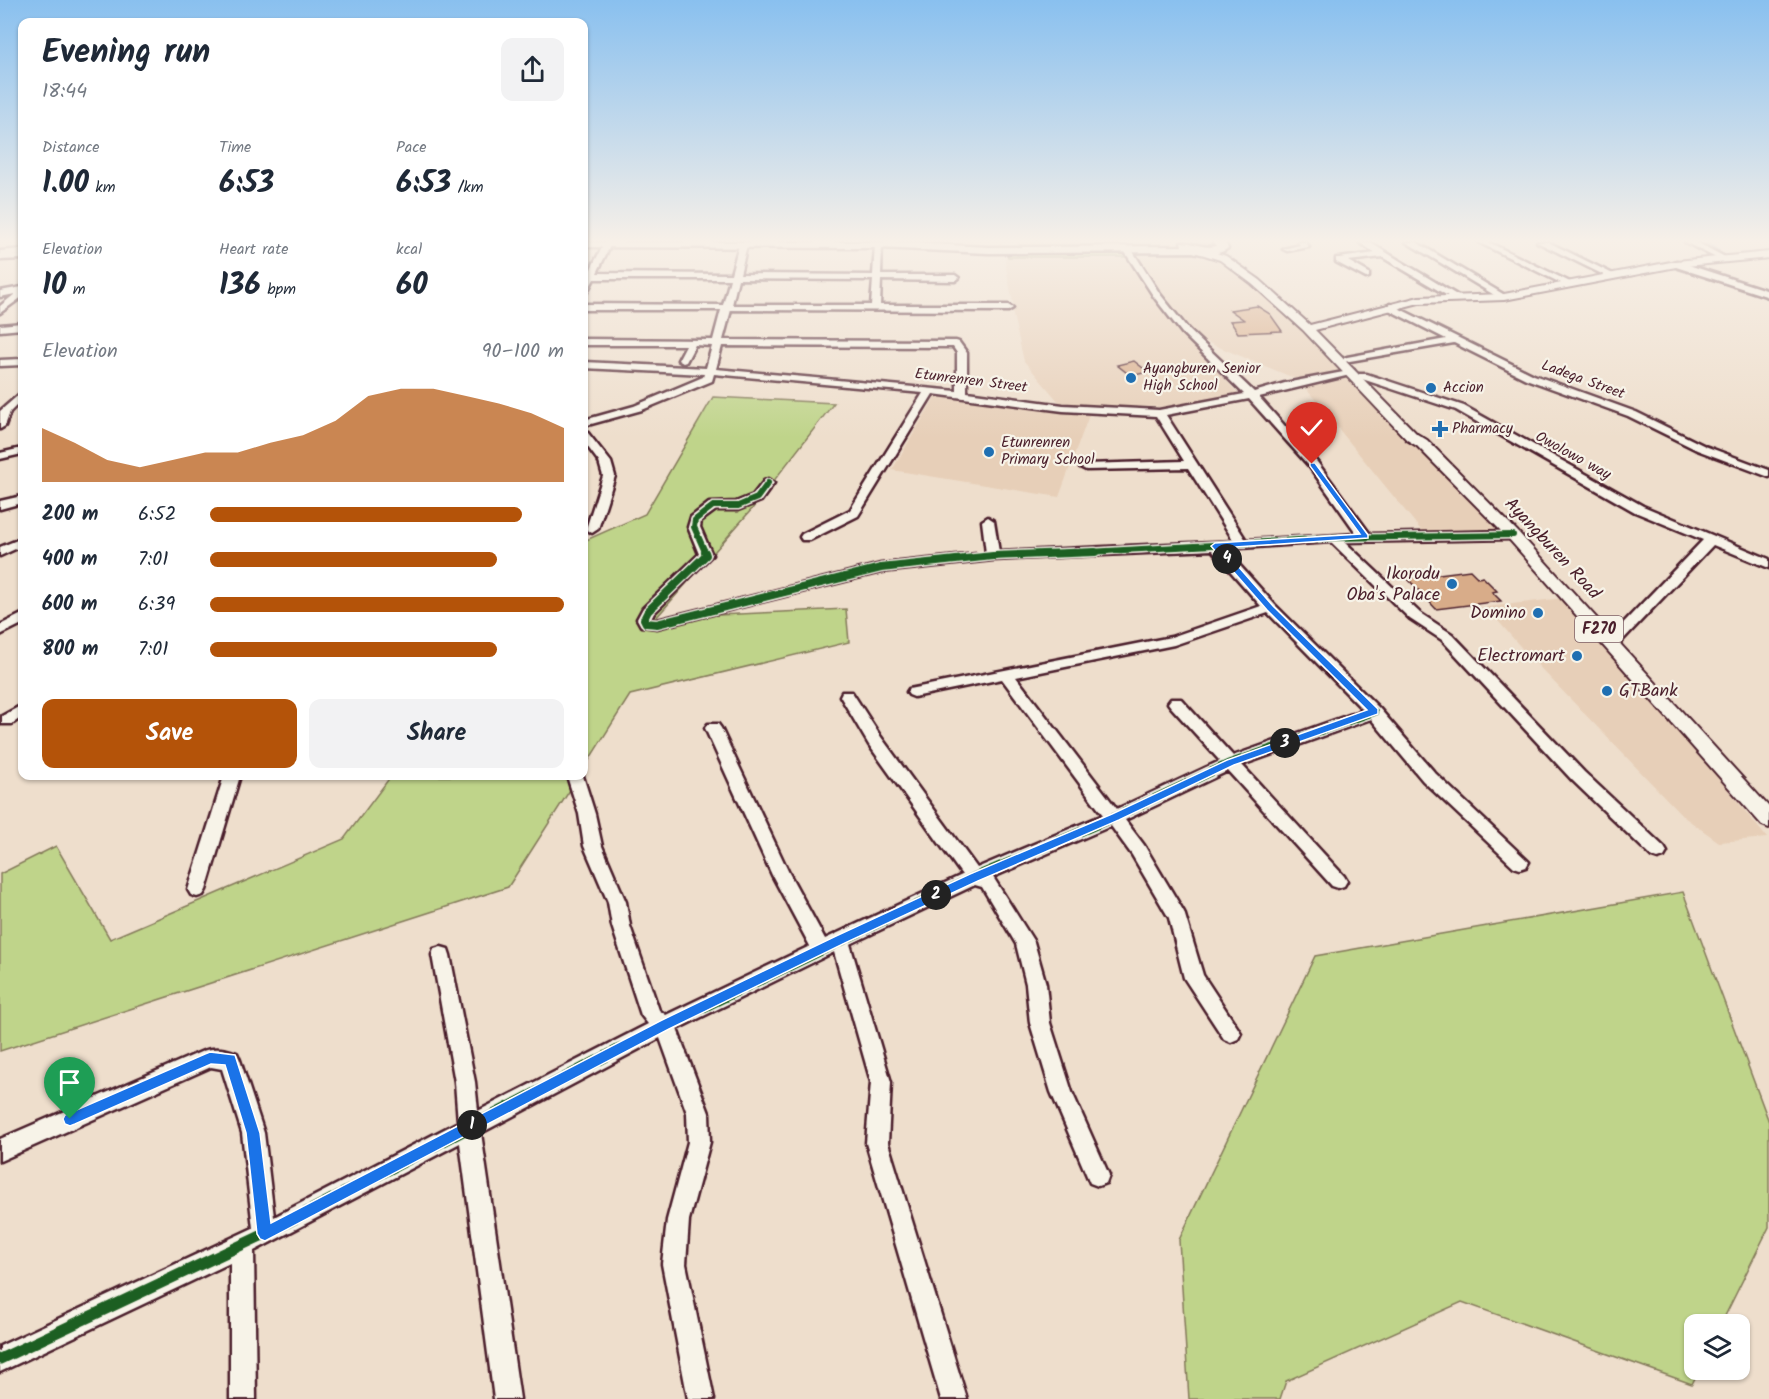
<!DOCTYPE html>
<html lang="en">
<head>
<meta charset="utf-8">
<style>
	:root { --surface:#fff; --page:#f2f2f3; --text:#1f2937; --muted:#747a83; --accent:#b45309 }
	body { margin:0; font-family:Kalam,sans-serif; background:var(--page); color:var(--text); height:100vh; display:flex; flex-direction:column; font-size:22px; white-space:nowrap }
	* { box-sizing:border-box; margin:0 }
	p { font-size:20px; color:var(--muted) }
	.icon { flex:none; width:33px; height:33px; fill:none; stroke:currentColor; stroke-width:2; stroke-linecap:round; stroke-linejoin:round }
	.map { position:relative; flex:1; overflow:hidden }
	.panel { position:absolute; left:18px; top:18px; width:570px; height:762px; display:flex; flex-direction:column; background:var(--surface); border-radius:12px; box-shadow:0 2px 4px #0004 }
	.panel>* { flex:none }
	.tools { position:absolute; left:1684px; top:1314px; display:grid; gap:12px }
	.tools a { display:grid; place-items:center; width:66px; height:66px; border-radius:12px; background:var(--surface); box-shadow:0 2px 4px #0004; font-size:30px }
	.pin { position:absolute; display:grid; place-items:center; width:51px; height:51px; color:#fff; margin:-62px -26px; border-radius:50% 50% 50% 0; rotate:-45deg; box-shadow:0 0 6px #0007 }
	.pin .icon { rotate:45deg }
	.km { position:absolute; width:30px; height:30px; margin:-15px; border-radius:50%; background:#222; color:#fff; font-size:16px; line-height:30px; text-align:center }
	.round { display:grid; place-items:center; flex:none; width:63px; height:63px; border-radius:12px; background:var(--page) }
	.summary { display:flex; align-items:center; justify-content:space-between; height:102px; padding:0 24px }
	h1 { font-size:33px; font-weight:700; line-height:45px }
	.figures { display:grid; grid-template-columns:repeat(3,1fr); gap:9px; height:102px; padding:6px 24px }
	.figures div { display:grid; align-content:center }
	.figures b { font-size:30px; font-weight:700 }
	.figures small { font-size:16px; font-weight:400 }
	.figures p { font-size:16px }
	.chart { height:168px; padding:12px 24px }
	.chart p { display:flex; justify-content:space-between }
	.chart svg { width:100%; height:108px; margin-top:6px; fill:var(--accent); opacity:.7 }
	.primary-button { display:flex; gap:12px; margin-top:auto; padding:12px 24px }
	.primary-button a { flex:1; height:69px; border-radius:12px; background:var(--accent); color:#fff; font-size:24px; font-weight:700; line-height:69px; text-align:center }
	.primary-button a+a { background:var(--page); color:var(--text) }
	ul { padding:0 24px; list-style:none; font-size:20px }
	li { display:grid; grid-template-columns:96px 72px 1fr; align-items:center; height:45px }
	li i { height:15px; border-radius:8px; background:var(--accent) }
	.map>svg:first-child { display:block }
</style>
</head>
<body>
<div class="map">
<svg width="1769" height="1399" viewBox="0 0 1769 1399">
	<rect width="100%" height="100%" fill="#eedecc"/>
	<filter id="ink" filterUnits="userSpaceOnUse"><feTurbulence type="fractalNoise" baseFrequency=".0167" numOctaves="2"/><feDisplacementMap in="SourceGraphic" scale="12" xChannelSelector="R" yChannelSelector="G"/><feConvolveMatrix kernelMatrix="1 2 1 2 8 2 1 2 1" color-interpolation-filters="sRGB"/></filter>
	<g filter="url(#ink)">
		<g fill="#e7cfb8">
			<path d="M1007 252 1158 253 1212 256 1230 265 1328 350 1506 538 1429 540 1299 380 1182 332 1240 396 1175 407 1096 406 1059 402 1024 361 1012 311 1013 303 1005 262Z"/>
			<path d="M937 394 1089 415 1059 497 892 470Z"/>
			<path d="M1563 598 1631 670 1767 838 1719 842 1684 817 1525 652 1486 607Z"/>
		</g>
		<g fill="#bfd48a" stroke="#847a5a" stroke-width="1.5">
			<path d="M1007 252H1123L1125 257H1008Z"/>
			<path d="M713 397 834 403 752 509 656 618 846 609 849 642 630 695 584 768V541L645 514Z"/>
			<path d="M391 776H579L508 887 0 1051V874L56 846 110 939 344 839Z"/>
			<path d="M1683 892 1769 1122V1227L1721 1324H1695V1370H1699L1692 1384 1462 1302 1286 1381 1280 1399H1189L1179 1240 1315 956Z"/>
		</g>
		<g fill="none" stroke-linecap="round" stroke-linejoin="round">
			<path stroke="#7b8aa7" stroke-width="2" d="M1705 242 1719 251"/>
		</g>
		<g fill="#d8ac89" stroke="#4a1f2b" stroke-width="1.5">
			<path d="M1257 306 1270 314 1282 331 1238 333 1230 321 1244 320 1230 310Z"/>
			<path d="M1134 361 1148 372 1131 376 1117 365Z"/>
			<path d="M1470 570 1478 578 1483 577 1497 591 1492 592 1501 601 1436 609 1407 578Z"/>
		</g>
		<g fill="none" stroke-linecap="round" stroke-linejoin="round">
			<g stroke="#4a1f2b" stroke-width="5">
				<g id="minor">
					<path d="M605 242 611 244 597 273 731 274 739 245 743 243 747 245 740 274 873 275 875 245 882 243 881 275H955L959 278 955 281 881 280 880 305H1008L1013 308 1008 311 731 310 723 340 956 341 959 342 967 353V392L1063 405 1159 410 1244 394 1182 333 1154 297 1123 249 1127 247H1130L1160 294 1188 329 1254 392 1285 383 1354 370V374L1259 397 1317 462 1370 534 1513 531 1519 535 1513 539 1345 542 1420 613 1452 634 1584 772 1664 847 1667 852 1664 857 1658 859 1652 857 1572 780 1442 640 1410 619 1331 542 1225 549 1275 605 1379 708 1435 773 1529 862 1526 867 1520 869 1514 867 1423 781 1371 719 1242 765 1344 876 1347 881 1344 886 1338 888 1332 886 1228 771 1125 820 1144 845 1184 912 1203 975 1241 1033 1238 1039 1231 1042 1224 1039 1184 978 1169 918 1132 855 1111 826 993 877 1034 942 1046 984 1050 1023 1072 1092 1109 1175 1106 1183 1098 1186 1090 1183 1051 1092 1030 1023 1026 984 1016 944 982 887 975 885 850 944 891 1082 888 1143 967 1399H941L866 1143 871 1082 834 952 677 1029 709 1113 710 1142 689 1220 686 1264 714 1399H688L662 1264 667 1220 688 1142 687 1113 660 1038 481 1133 520 1399H494L460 1143 254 1251 256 1399H230V1263L0 1372V1346L253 1228 242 1133 222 1069 211 1067 0 1161V1139L203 1051C214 1047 226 1049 237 1053L240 1060 264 1133 274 1217 458 1122 455 1082 432 955 434 949 441 947 448 949 450 955 475 1082 478 1111 648 1024 641 1015 612 926 608 902 584 846 579 814 567 776H583L595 814 602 846 626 902 630 926 659 1010 666 1015 810 946 772 875 705 728 708 724H718L721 728 789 873 825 939 962 875 869 745 840 696 842 692H852L881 737 977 868 1103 815 1002 679 914 697 909 695 907 692 909 689 1171 637 1261 606 1212 550 993 560 881 572 657 628 641 626 637 619 643 608 699 554 688 527 691 517 709 503 736 502 753 495 764 481 768 479 774 483 761 501 738 510H716L701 521 700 527 712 555 654 613 651 619 657 620 881 564 986 553 982 521 988 517 994 521 999 552 1234 541 1188 468 1086 470 1080 467 1086 464 1184 461 1156 416 1063 411 933 394 858 516 810 540H802L800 537 802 534 850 510 923 393 714 374 712 381 642 410 584 426V420L634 406 703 377 704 374 584 368V362L706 368 712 346 695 345 686 362 683 363 678 360 686 345H584V339L713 340 721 310H584V304L723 305 730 279H594L587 292H584V282ZM738 279 873 280 871 305H732ZM722 346 953 347 957 353V391L716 369ZM1249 399 1309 466 1357 534 1246 540 1166 415ZM1268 613 1363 710 1233 756 1181 699H1171L1168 703 1171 707 1220 761 1117 809 1016 677 1174 645Z"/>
					<path d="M1298 242H1306L1309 247 1287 251 1283 249 1300 245Z"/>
					<path d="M1359 242H1369L1460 297 1453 299 1382 257 1348 261 1369 273V277L1366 278 1336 262V258H1339L1375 253Z"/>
					<path d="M1406 242H1416L1508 297 1501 299Z"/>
					<path d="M1478 242H1488L1574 284 1567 286Z"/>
					<path d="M1537 242H1548L1615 275 1608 277Z"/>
					<path d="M1685 242H1696L1727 258 1720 260Z"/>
					<path d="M22 255V259L0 260V256Z"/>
					<path d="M1676 261 1769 291V297L1673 266V262Z"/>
					<path d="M22 287V297L0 313V306L15 294 0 297V291Z"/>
					<path d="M1390 304 1534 375 1636 412 1705 446 1769 470V477L1697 450 1628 416 1526 379 1454 343 1344 362V358L1347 357 1446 339 1387 309 1386 307Z"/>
					<path d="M22 323V329L0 331V325Z"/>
					<path d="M22 359V365L0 366V360Z"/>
					<path d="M1359 374H1367L1464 406 1643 506 1769 559V568L1713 545 1617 646H1607L1605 643 1607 640 1703 540 1635 512 1456 410 1359 378Z"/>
					<path d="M22 392V400L10 412 5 426 0 429V411Z"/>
					<path d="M584 432 588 433 611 462 615 476 598 529 592 533 586 529 603 476 599 462 584 442Z"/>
					<path d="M22 448V454L0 459V453Z"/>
					<path d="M22 496V503L0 509V501Z"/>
					<path d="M22 538V546L0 556V547Z"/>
					<path d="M22 614V624L0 635V625Z"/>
					<path d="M22 705V717L12 724H2V716Z"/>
					<path d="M224 776H240L206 890 203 895 197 897 191 895 188 890Z"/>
				</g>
			</g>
			<g stroke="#4a1f2b" stroke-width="4">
				<path id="major" d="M1195 246 1226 256 1260 280 1310 325 1419 297 1504 294 1676 261 1769 252V258L1676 267 1504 300 1419 303 1315 330 1417 434 1427 440 1518 532 1769 807V828L1762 825 1508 538 1417 446 1407 440 1303 330 1252 284 1220 260 1192 251 1190 249Z"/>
			</g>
			<g stroke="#4a1f2b" stroke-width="5">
				<g id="highway">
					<path d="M584 242H888L989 247 1182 246 1181 242C1194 242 1202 249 1216 246L1213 242H1225L1228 248C1218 256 1204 255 1193 252L989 253 879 248 584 247Z"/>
					<path d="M22 249V255L0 257V251Z"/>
				</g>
			</g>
			<use href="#minor" fill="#f7f3e8" fill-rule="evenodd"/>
			<use href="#major" fill="#f7f3e8" fill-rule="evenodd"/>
			<use href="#highway" fill="#f7f3e8" fill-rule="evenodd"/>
			<g stroke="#f7f3e8" stroke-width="9">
				<g id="cycleway-far3">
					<path d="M706 554 694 527 695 520 713 506H738L757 498 768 483"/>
					<path d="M1053 554 1334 538 1513 535"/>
				</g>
			</g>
			<g stroke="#f7f3e8" stroke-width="11">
				<g id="cycleway-far2">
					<path d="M705 552 706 555 648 611 644 619 646 623 657 624 881 568 993 556 1095 552"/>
					<path d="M1208 773 1230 763 1374 712"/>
				</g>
			</g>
			<g stroke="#f7f3e8" stroke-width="13">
				<path id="cycleway-far1" d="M617 1050 974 877 1115 817 1211 772"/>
			</g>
			<g stroke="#f7f3e8" stroke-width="15">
				<path id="cycleway" d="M0 1359 265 1234 620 1049"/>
			</g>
			<use href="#cycleway-far3" stroke="#1b5e20" stroke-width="6"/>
			<use href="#cycleway-far2" stroke="#1b5e20" stroke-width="8"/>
			<use href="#cycleway-far1" stroke="#1b5e20" stroke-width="9"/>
			<use href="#cycleway" stroke="#1b5e20" stroke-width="11"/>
		</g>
	</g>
	<linearGradient id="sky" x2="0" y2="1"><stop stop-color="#89c0ef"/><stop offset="0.55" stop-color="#f7f0e8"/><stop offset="1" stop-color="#f7f0e8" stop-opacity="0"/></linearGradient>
	<rect width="1769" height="438" fill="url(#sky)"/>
	<path fill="#1a73e8" stroke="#fff" stroke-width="1.5" d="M1310 463H1315L1368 535V538L1222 548 1273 606 1378 709V714L1234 765 1119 820 978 881 845 943 669 1029 265 1241 260 1239 257 1234 246 1133 225 1065 211 1064 75 1124 70 1126 65 1124 63 1119 65 1115 205 1054 210 1052 235 1055 260 1133 271 1223 660 1021 836 936 970 874 1112 814 1227 760 1367 710 1267 610 1211 546 1215 543 1360 534 1310 466Z"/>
	<g fill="#1f6fb2" stroke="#f7f3e8" stroke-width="2">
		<circle cx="1131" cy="378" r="6"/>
		<circle cx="1431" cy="388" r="6"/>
		<path d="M1437 420h6v6h6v6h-6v6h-6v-6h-6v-6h6z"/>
		<circle cx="989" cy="452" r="6"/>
		<circle cx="1452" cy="584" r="6"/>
		<circle cx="1538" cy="613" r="6"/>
		<circle cx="1577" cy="656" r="6"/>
		<circle cx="1607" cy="691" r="6"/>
	</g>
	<g text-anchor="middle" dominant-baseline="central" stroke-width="4.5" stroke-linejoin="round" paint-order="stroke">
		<g font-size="15" fill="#4a1f2b" stroke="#f7f3e8" text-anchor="start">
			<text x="1143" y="369">Ayangburen Senior<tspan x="1143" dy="17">High School</tspan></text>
			<text x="1443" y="388">Accion</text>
			<text x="1452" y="429">Pharmacy</text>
			<text x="1001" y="443">Etunrenren<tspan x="1001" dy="17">Primary School</tspan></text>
		</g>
		<g font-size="15" fill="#4a1f2b" stroke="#f7f3e8">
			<text transform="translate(1583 380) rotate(20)">Ladega Street</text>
			<text transform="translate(971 381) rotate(7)">Etunrenren Street</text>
			<text transform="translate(1573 456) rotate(29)">Owolowo way</text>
		</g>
		<rect fill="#f7f3e8" stroke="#7e5f64" stroke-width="1.5" x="1575" y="616" width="48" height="26" rx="4.5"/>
		<g font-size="16" font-weight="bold" fill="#4a1f2b">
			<text x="1599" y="629">F270</text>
		</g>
		<g font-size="18" fill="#4a1f2b" stroke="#f7f3e8">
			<text transform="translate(1552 549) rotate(47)">Ayangburen Road</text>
		</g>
		<g font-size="18" fill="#4a1f2b" stroke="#f7f3e8" text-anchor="end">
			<text x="1440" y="574">Ikorodu<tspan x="1440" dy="21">Oba's Palace</tspan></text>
			<text x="1526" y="613">Domino</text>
			<text x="1565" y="656">Electromart</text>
			<text x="1619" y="691" text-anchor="start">GTBank</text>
		</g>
	</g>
</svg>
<div class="tools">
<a><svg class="icon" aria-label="layers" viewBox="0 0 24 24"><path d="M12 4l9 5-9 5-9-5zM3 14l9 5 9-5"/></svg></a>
</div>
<div class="pin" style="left:70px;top:1119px;background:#1e9e55"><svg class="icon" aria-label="arrive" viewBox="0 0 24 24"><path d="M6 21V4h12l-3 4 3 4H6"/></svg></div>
<div class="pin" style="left:1312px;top:464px;background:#d93025"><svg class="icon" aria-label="check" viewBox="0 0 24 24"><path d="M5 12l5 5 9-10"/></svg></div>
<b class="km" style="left:472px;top:1125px">1</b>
<b class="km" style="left:936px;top:895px">2</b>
<b class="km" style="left:1285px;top:743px">3</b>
<b class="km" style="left:1227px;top:559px">4</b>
<section class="panel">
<div class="summary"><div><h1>Evening run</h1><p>18:44</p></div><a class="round"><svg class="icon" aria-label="share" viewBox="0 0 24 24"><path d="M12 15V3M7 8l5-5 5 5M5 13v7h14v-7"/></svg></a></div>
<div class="figures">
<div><p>Distance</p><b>1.00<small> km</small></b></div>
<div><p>Time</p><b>6:53</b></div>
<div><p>Pace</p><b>6:53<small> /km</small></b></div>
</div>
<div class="figures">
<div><p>Elevation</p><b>10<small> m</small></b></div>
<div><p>Heart rate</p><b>136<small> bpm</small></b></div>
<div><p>kcal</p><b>60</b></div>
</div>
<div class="chart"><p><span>Elevation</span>90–100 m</p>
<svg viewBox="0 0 160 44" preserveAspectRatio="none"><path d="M0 44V22L10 28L20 35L30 38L40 35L50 32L60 32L70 28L80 25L90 19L100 9L110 6L120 6L130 9L140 12L150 16L160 22V44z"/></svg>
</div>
<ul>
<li><b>200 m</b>6:52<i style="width:88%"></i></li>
<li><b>400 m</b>7:01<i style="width:81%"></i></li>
<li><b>600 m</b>6:39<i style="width:100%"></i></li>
<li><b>800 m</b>7:01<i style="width:81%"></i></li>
</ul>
<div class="primary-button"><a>Save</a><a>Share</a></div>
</section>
</div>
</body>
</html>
